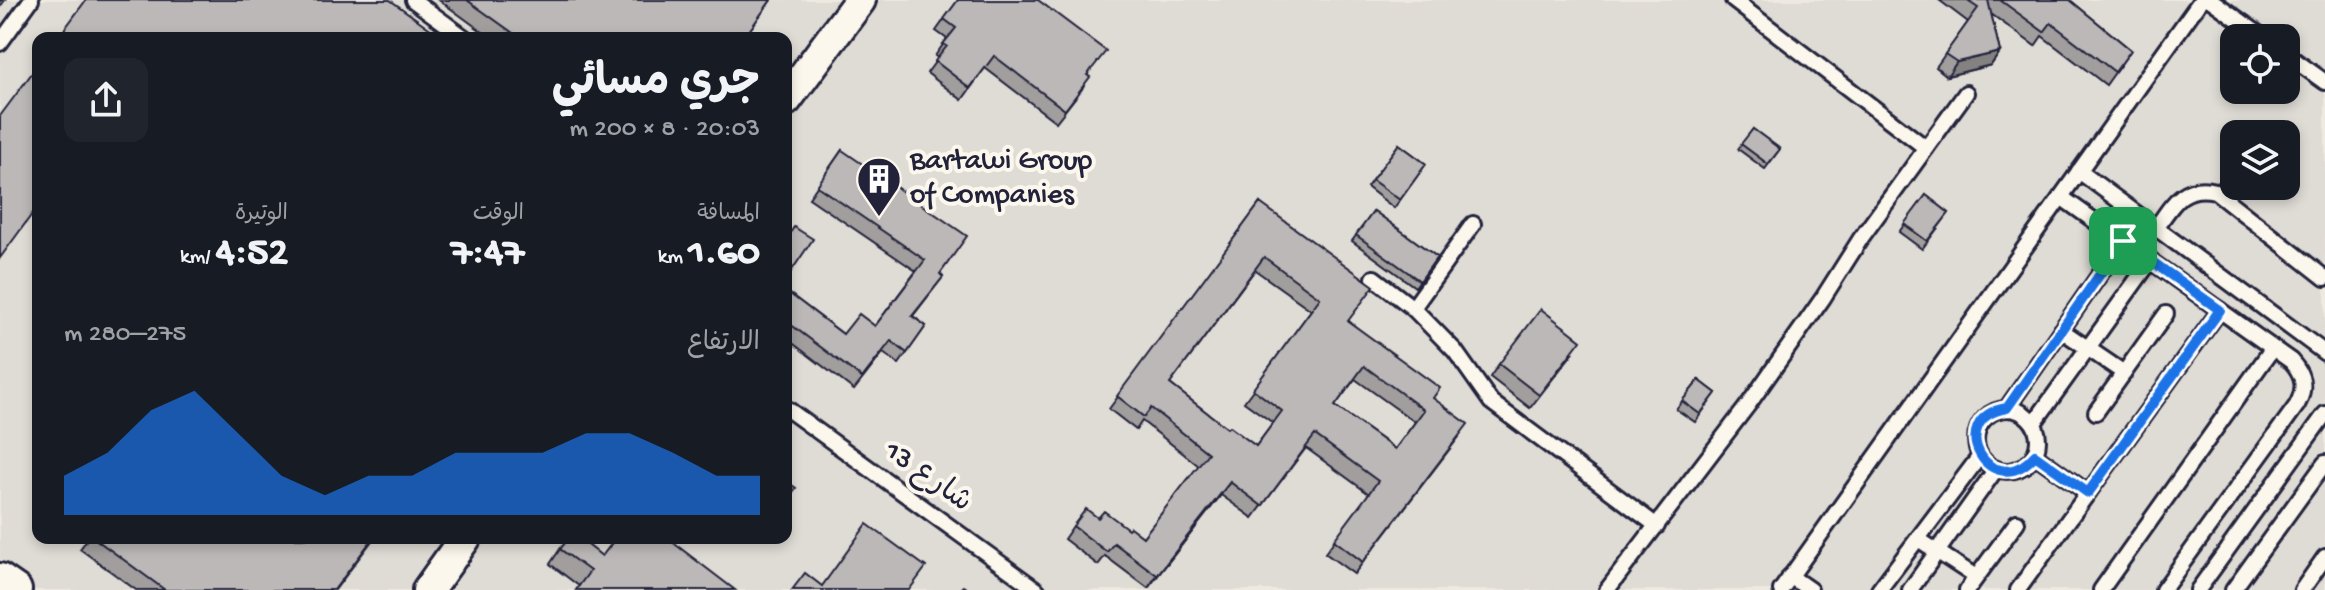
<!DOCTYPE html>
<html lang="ar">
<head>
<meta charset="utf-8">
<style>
	:root { --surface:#171b24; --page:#20242c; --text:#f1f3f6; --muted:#9ea1a6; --accent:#1a73e8 }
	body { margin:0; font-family:"Gochi Hand","Playpen Sans Arabic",sans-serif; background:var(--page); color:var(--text); direction:rtl; height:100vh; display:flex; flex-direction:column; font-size:30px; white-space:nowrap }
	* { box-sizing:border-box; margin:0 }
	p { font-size:26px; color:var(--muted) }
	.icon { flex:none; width:44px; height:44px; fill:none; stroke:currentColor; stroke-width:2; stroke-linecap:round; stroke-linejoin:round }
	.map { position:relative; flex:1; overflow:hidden; direction:ltr }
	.details { position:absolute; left:32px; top:32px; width:760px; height:512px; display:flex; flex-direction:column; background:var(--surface); border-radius:16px; box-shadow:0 4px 12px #0003; direction:rtl }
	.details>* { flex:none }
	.controls { position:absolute; left:2220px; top:24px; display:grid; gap:16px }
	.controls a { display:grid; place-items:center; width:80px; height:80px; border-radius:16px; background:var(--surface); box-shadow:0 4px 12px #0003; font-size:40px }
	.pin { position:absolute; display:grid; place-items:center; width:68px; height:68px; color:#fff; margin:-34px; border-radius:16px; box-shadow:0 4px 12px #0006 }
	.round { display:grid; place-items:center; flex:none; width:84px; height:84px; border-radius:16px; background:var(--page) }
	.summary { display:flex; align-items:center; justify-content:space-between; height:136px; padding:0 32px }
	h1 { font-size:44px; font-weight:700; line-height:60px }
	.figures { display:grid; grid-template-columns:repeat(3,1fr); gap:12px; height:136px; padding:8px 32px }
	.figures div { display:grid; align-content:center }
	.figures b { font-size:40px; font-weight:700 }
	.figures small { font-size:22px; font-weight:400 }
	.figures p { font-size:22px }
	.chart { height:224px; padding:16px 32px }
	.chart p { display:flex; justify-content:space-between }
	.chart svg { width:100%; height:144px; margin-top:8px; fill:var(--accent); opacity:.7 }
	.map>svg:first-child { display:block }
</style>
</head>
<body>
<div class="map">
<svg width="2325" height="590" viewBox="0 0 2325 590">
	<rect width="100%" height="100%" fill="#eeeae2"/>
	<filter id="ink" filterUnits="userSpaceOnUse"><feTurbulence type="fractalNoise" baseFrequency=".0125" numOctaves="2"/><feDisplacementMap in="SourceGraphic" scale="16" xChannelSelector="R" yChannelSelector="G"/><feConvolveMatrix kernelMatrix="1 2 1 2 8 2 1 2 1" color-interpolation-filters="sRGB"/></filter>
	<g filter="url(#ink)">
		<path fill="#dfdbd5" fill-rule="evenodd" d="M0 0H2325V590H0ZM38 38H786V538H38ZM2234 38H2286V90H2234ZM2234 134H2286V186H2234Z"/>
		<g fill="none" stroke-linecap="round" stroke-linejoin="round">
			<g stroke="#22223b" stroke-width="20">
				<g id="service">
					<path d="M413 0 465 38"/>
					<path d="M1733 0 1926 148"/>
					<path d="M2211 0 2264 38"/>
					<path d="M0 43 31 0"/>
					<path d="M2286 54 2325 82"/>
					<path d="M2079 171 2325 353"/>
					<path d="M2061 197 2291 361C2304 375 2306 388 2297 405L2163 590"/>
					<path d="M2156 228C2172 205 2183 183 2215 191L2325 278"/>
					<path d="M1374 278 1413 308 1455 351 1491 402 1657 526"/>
					<path d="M1413 308 1473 224"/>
					<path d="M2061 330 2124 373"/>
					<path d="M786 408 1037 590"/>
					<path d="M2007 408 2123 241"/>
					<circle cx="2007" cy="440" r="31"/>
					<path d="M2096 412 2166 314"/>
					<path d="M2034 423 2151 260"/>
					<path d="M2035 455 2088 493"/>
					<path d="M1918 539 1976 577"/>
					<path d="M1790 576 1810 590"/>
					<path d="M1607 590 1748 405 1823 298 1861 238 1966 93"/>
					<path d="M1781 590 2201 0"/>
					<path d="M1879 590 1980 456"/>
					<path d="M1910 590 1996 469"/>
					<path d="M1967 590 2017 522"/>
					<path d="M2018 590 2220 310"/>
					<path d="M2101 590 2272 349"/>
					<path d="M2198 590 2325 414"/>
					<path d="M2233 590 2325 463"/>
					<path d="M2302 590 2325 557"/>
				</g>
			</g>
			<g stroke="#22223b" stroke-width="36">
				<g id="minor">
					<path d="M786 100 860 0"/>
					<path d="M0 579 16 590"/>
					<path d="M428 590 465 538"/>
				</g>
			</g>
			<use href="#service" stroke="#fbf7ec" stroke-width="14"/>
			<use href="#minor" stroke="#fbf7ec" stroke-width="30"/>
		</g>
		<g fill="#a29e9e" stroke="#22223b" stroke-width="2" fill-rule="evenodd">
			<path d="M439 0H771L744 38H491Z"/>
			<path d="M958 0 1088 75 1082 89 1056 122 985 68 962 100 927 73 938 58 935 56 947 39 936 31Z"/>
			<path d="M1939 0H2070L2131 50 2106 85 2042 36 2035 46 1991 14 2000 52 1991 65 1947 76 1936 67 1968 22Z"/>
			<path d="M1753 129 1780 149 1765 169 1738 149Z"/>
			<path d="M1399 144 1426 164 1394 208 1367 187Z"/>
			<path d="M842 150 943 277 913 316 926 326 899 364 883 353 854 390 786 338V291L843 334 875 326 916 271 809 198Z"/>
			<path d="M1926 195 1949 213 1922 249 1899 232Z"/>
			<path d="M1260 203 1349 321 1433 398 1459 437 1354 574 1325 553 1369 494 1306 448 1253 518 1221 495 1148 588 1105 556 1098 565 1064 539 1073 526 1098 518 1128 529 1143 537 1199 466 1142 421 1136 430 1109 409ZM1255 270 1311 310 1244 402 1273 423 1256 446 1227 428 1170 384ZM1355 379 1415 422 1395 449 1335 406Z"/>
			<path d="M1374 211 1437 257 1415 287 1352 241Z"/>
			<path d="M1573 353 1530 408 1490 377 1499 364Z"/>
			<path d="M1699 380 1716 393 1695 422 1676 409Z"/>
			<path d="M88 538H374L335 590H136L80 549Z"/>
			<path d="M560 549 602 556 579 586 550 564Z"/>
		</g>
		<g fill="#848181" stroke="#22223b" stroke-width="2">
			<path d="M2000 52 1991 65 1947 76 1957 62Z"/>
			<path d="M1230 482 1221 495 1148 588 1157 575Z"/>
		</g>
		<g fill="#bcb8b8" stroke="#22223b" stroke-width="2" fill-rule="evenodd">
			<path d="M0 0H5L0 7Z"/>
			<path d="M86 0H390L443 38H58Z"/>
			<path d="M467 0H771L744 38H520Z"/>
			<path d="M958 0H1038L1106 51 1087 75 1090 77 1065 110 994 56 970 88 935 61 947 46 943 44 956 28 944 19Z"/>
			<path d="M1966 0H1988L2000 52 1957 62 1945 54 1978 8Z"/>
			<path d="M2000 0H2070L2131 50 2115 72 2051 23 2044 32Z"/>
			<path d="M38 65V206L0 258V116Z"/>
			<path d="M1753 129 1780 149 1768 164 1741 144Z"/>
			<path d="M1399 144 1426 164 1400 200 1372 180Z"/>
			<path d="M842 150 967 236 940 274 943 277 912 316 926 326 907 353 891 341 862 378 786 321V291L843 334 859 314 875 326 925 260 817 186Z"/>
			<path d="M1926 195 1949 213 1927 241 1904 224Z"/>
			<path d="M1260 203 1374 286 1348 321 1440 388 1433 398 1468 424 1363 562 1334 540 1378 481 1315 435 1262 506 1230 482 1157 575 1114 543 1107 552 1073 526 1086 509 1098 518 1104 511 1128 529 1130 527 1143 537 1208 453 1151 408 1144 417 1117 396ZM1264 257 1320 298 1253 389 1282 411 1256 446 1229 426 1227 428 1170 384ZM1364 366 1424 410 1395 449 1335 406Z"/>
			<path d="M1374 211 1437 257 1420 281 1356 235Z"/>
			<path d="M794 227 813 239 786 279V239Z"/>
			<path d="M1541 309 1581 340 1539 395 1499 364Z"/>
			<path d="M1699 380 1716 393 1700 414 1682 401Z"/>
			<path d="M786 481 796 488 786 501Z"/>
			<path d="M867 524 926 567 909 590H792L805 573 822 586Z"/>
			<path d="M94 538H373L334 590H165Z"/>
			<path d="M569 538H579L602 556 616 538H667L735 590H576L590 571 560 549Z"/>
			<path d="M963 586 969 590H959Z"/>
		</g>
	</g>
	<g fill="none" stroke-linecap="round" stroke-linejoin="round" filter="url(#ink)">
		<g stroke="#fff" stroke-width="16">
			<path id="route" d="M2123 241 2220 310 2088 493 2035 455C1991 506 1942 418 2007 408Z"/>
		</g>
		<use href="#route" stroke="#1a73e8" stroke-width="10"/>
	</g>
	<defs>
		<g id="building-pin" transform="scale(2.3)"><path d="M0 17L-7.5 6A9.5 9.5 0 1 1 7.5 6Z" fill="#22223b" stroke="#fbf7ec"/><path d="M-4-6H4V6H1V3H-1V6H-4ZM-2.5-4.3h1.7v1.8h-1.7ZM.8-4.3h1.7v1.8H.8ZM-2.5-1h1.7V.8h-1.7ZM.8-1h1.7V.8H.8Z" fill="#fff"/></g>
	</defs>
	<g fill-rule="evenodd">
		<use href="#building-pin" x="879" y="179"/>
	</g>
	<g text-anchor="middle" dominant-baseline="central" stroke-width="8" stroke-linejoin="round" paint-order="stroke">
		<g font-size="30" fill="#22223b" stroke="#fbf7ec" text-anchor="start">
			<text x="910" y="162">Bartawi Group<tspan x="910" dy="34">of Companies</tspan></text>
		</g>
		<g font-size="30" fill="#22223b" stroke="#fbf7ec">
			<text transform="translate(927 478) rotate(36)">شارع 13</text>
		</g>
	</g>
</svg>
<div class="controls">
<a><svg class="icon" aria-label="locate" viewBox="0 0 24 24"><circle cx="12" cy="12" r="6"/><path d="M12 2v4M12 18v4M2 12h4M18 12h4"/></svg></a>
<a><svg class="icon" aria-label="layers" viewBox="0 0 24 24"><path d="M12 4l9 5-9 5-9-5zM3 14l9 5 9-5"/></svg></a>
</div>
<div class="pin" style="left:2123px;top:241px;background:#1e9e55"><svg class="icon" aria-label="arrive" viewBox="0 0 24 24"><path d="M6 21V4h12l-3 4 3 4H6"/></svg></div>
<section class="details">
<div class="summary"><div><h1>جري مسائي</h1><p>20:03 · 8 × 200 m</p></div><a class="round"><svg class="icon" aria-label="share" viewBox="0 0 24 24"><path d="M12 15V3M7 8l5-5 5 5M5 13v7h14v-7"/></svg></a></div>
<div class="figures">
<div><p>المسافة</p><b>1.60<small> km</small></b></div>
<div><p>الوقت</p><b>7:47</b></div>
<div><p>الوتيرة</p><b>4:52<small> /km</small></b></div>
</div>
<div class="chart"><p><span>الارتفاع</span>275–280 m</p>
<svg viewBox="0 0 160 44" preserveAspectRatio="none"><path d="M0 44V32L10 25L20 12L30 6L40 19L50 32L60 38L70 32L80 32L90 25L100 25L110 25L120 19L130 19L140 25L150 32L160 32V44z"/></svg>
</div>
</section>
</div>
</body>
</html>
